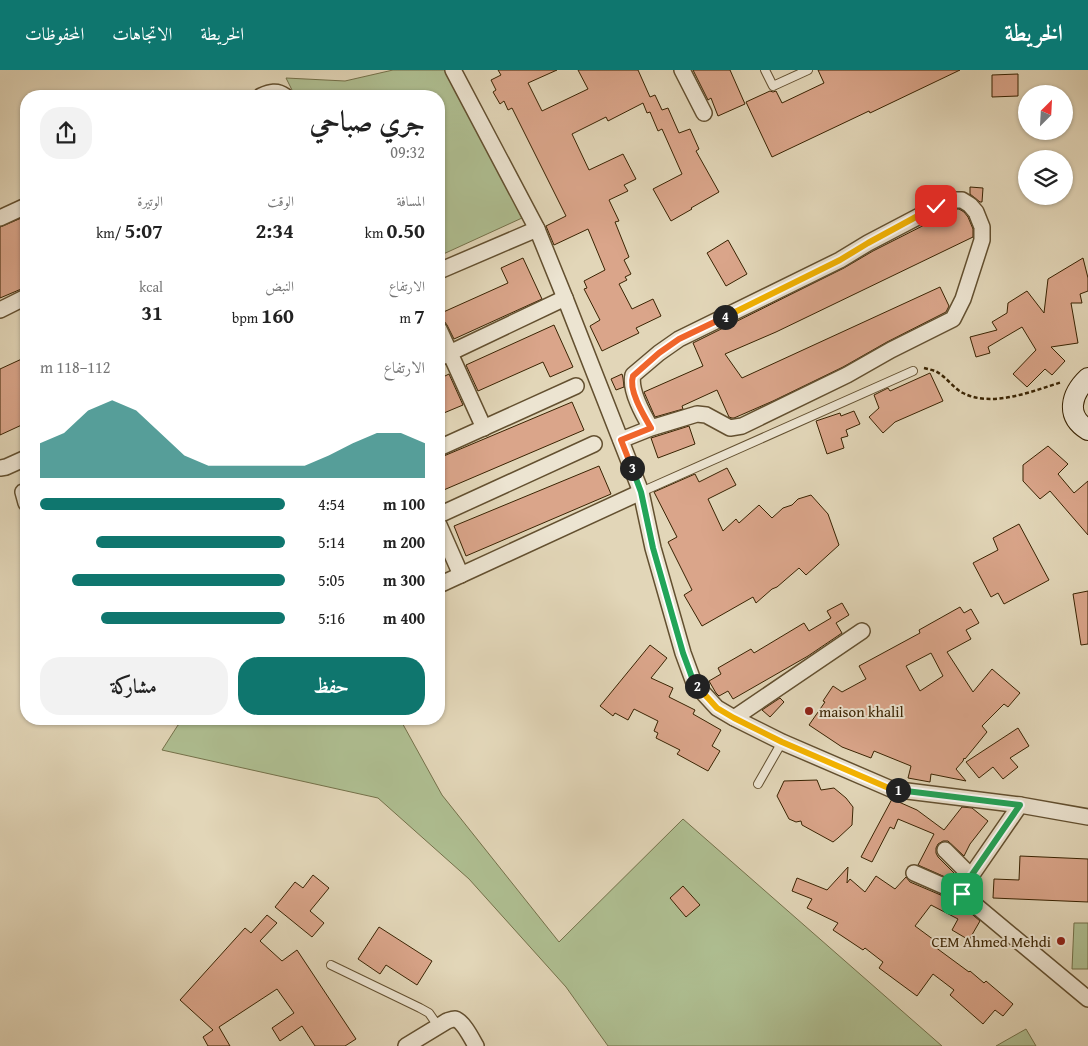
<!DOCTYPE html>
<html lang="ar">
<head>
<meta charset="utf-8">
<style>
	:root { --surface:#fff; --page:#f2f2f2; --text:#222; --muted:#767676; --accent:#0f766e }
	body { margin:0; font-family:"Gentium Book Plus",Amiri,serif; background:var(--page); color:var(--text); direction:rtl; height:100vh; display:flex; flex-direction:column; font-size:19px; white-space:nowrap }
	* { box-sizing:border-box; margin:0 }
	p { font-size:16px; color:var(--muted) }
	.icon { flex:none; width:28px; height:28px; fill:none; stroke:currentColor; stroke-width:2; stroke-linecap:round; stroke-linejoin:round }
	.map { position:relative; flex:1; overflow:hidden; direction:ltr }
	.sheet { position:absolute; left:20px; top:20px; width:425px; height:635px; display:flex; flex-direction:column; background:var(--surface); border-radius:20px; box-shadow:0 1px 4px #0004; direction:rtl }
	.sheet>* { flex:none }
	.needle { width:32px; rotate:24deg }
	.buttons { position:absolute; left:1018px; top:15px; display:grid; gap:10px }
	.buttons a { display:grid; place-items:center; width:55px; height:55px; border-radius:50%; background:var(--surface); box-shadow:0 1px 4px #0004; font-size:25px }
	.pin { position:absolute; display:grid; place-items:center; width:42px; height:42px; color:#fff; margin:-21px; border-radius:10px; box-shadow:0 2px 8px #0006 }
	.km { position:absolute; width:25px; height:25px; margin:-12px; border-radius:50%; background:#222; color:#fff; font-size:14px; line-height:25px; text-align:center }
	.round { display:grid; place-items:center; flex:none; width:52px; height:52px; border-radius:20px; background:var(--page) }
	.head { display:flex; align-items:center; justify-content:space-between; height:85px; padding:0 20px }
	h1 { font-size:28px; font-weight:700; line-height:38px }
	.figures { display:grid; grid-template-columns:repeat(3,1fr); gap:8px; height:85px; padding:5px 20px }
	.figures div { display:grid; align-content:center }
	.figures b { font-size:21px; font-weight:700 }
	.figures small { font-size:14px; font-weight:400 }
	.figures p { font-size:14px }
	.chart { height:140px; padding:10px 20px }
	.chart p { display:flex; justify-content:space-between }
	.chart svg { width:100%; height:90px; margin-top:5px; fill:var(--accent); opacity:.7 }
	.cta { display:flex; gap:10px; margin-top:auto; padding:10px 20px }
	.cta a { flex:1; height:58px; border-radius:20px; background:var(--accent); color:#fff; font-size:20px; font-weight:700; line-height:58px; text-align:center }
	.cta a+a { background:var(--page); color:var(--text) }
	ul { padding:0 20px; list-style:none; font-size:16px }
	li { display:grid; grid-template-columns:80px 60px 1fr; align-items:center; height:38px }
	li i { height:12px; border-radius:6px; background:var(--accent) }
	header { display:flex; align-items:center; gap:30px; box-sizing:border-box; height:70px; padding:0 25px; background:var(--accent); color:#fff }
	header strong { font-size:24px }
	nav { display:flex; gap:28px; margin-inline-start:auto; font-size:18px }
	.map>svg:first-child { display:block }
</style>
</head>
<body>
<header>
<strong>الخريطة</strong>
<nav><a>الخريطة</a><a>الاتجاهات</a><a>المحفوظات</a></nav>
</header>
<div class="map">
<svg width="1088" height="976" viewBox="0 0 1088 976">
	<rect width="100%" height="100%" fill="#e2d6b8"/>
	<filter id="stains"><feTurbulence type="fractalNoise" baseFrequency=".004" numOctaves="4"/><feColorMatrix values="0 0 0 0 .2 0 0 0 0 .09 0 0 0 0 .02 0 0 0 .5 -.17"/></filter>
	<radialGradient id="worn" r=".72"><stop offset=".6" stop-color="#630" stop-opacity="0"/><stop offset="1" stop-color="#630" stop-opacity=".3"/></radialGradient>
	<g fill="#afbf92" stroke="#74714a">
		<path d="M393 0H448L522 148 439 186V26H295L286 8 345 11Z"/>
		<path d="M191 649H400L442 725 559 872 683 749 942 976H608L566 917 469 809 378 728 162 680 178 655Z"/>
		<path d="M1074 853H1088V899H1072Z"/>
		<path d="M1026 959 1036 976H996Z"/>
	</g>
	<g fill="#daa58a" stroke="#392302" fill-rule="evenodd">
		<path d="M498 0H557L528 13 542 41 588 19 578 0H638L650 27 655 25 662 40 668 38 679 63 690 59 699 79 696 81 719 122 691 138 692 139 671 151 653 119 682 104 662 59 658 61 650 42 647 43 643 33 608 51 606 47 572 64 589 100 623 84 636 109 624 115 628 121 609 130 619 151 615 152 629 187 624 190 631 204 625 207 627 210 619 214 632 239 653 229 661 246 636 258 639 263 602 281 590 256 600 250 584 219 587 218 584 211 605 200 588 159 554 175 546 156 566 146 512 38 508 40 504 31 500 34 493 22 496 20 491 10 501 5Z"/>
		<path d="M693 0H730L745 34 718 46 711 28 708 30Z"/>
		<path d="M818 0H960L870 43 869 41 772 87 746 32 770 21 773 22 776 21 782 33 824 13Z"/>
		<path d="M1018 4V26L992 27V5Z"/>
		<path d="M970 117 983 118 982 132H980L970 124Z"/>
		<path d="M956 139H959L964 142 968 147 973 159V167L776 262 725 284 742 308 940 217 949 236 946 242 887 272 843 297 773 331 734 348H732L729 347 717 320 682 336 683 339 655 347 644 322 703 296 693 273 844 198 873 181Z"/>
		<path d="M26 146V217L0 228V157Z"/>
		<path d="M728 170 747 204 726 216 707 183Z"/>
		<path d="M523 188 542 229 454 269 447 255 444 251 439 250V244L508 213 501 198Z"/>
		<path d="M1083 188 1088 208V221L1080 224 1082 233H1071L1078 273 1051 277 1065 291 1052 305 1045 299 1027 317 1013 304 1036 280 1022 257 988 277 990 283 976 287 970 267 997 260 992 252 1007 243 1008 233 1027 221 1044 243 1048 209Z"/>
		<path d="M554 255 573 297 550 307 543 292 478 321 466 295Z"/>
		<path d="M26 287V353L0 365V299Z"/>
		<path d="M930 303 943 331 895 352 883 363 869 347 879 338 874 325 888 318 890 321Z"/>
		<path d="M449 304 463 335 439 345V309Z"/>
		<path d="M622 304 623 308 624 317 616 320 611 309Z"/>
		<path d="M572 332 584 360 439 422V388Z"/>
		<path d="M854 341 860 354 846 360 848 366 841 368 844 378 827 384 816 351 840 343 841 346Z"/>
		<path d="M689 356 695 374 658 388 651 368Z"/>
		<path d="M1048 376 1068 394 1058 404 1074 423 1088 411V465L1050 421 1040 429 1023 411V395Z"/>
		<path d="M599 396 611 424 466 486 454 456Z"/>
		<path d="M727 398 736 415 708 429 723 461 736 449 739 453 759 435 772 448 783 438 792 435 798 429 811 425 828 444 839 475 806 505 799 498 777 517 772 519 756 533 753 527 702 556 684 525 692 520 668 472 677 467 654 422 695 404 699 412Z"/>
		<path d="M1019 454 1049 510 1004 534 998 523 991 527 973 493 998 480 993 468Z"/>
		<path d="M1088 521V574L1081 575 1073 524Z"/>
		<path d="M842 533 849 545 836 553 842 563 808 586 733 629 728 621 719 626 716 623 709 611 721 604 718 598 751 579 754 583 804 553 809 561 831 548 827 541Z"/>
		<path d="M960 537 964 543 971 539 979 553 966 560 971 569 947 582 973 622 992 599 1020 623 1008 637 1004 634 982 656 987 662 965 689 964 688 963 691 956 699 966 711 931 704 930 712 908 708 911 696 874 681 871 688 842 677 809 655 825 632 823 631 833 616 842 622 866 609 859 596 920 563 919 560ZM931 583 943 606 920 621 906 596Z"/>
		<path d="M650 575 667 588 651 608 673 618 669 627 695 640 693 644 721 660 712 676 720 681 708 701 677 684 680 680 656 668 658 663 654 661 658 651 634 639 628 650 615 643 613 646 600 636Z"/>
		<path d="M780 628 784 632 770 647 762 640Z"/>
		<path d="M1018 658 1029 676 1010 688 1018 697 1003 709 993 697 979 708 966 692Z"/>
		<path d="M817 710 821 720 834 718 846 728 853 737 852 755 838 768 833 772 802 755 801 751 796 752 789 749 777 726 784 711Z"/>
		<path d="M892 729 917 740 944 760 962 737 972 738 988 751 970 774 964 786 948 771H943L938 774 936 778V783L938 787 955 804 952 810 918 795 934 764 898 749 894 759 890 757 872 792 861 787Z"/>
		<path d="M1020 786 1088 789V832L993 828 994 809 1019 810Z"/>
		<path d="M848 797 847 813 850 809 865 822 876 806 895 819 906 807 910 812 943 826H941L967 840 980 851 969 870 952 860 958 849 931 835 915 856 934 870 931 874 969 902 970 901 984 913 986 911 1013 934 1003 946 995 940 983 954 950 925 954 920 933 904 917 926 879 898 883 892 865 878 863 880 833 860 838 853 807 838 812 829 792 821 797 808 827 820Z"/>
		<path d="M313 805 329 818 310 841 324 853 312 867 275 837 295 812 303 818Z"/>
		<path d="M683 816 700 835 686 847 670 828Z"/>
		<path d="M267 845 277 853 260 871 282 891 297 880 356 969 345 976H315L302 956 280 971 272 958 294 943 277 919 219 957 230 976H208L203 967 213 960 180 930 245 858 251 863Z"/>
		<path d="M379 857 432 891 417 915 386 895 380 904 358 889Z"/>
	</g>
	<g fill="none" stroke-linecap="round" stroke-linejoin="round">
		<g stroke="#635030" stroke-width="10">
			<g id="lane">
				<path d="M765 0 773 16 808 0"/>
				<path d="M641 422 913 301"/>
				<path d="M758 714 782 672"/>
				<path d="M331 895 420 938 429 943 438 956"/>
			</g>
		</g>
		<g stroke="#635030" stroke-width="18">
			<g id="street">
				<path d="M453 0 537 159 565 228 641 422 653 478 683 583 694 613 717 638 734 648 782 672 891 719 1020 735 1088 747"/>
				<path d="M682 0 704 43"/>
				<path d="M261 26C270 22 277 20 285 26"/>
				<path d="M0 148 26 136"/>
				<path d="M439 201 537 159"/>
				<path d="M0 240 26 227"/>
				<path d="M439 259 484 358"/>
				<path d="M439 288 565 228"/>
				<path d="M621 370 651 358 697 344 706 345 730 358 742 356 847 305 891 280 953 249 963 229 982 170V157L976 142 970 135 962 130H950L868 173 840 190 679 269 659 283 633 305C629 320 644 346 651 358"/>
				<path d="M439 378 576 316"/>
				<path d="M0 398 6 397 26 388"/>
				<path d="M23 422 26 433"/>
				<path d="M439 445 594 374"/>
				<path d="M439 455 461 505"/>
				<path d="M439 515 641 422"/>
				<path d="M734 648 862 561"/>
				<path d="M945 780 971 806"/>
				<path d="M914 803 962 824 1088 929"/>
				<path d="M962 824 971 806 1020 735"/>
				<path d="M406 976 447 951C450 950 452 949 455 949 463 951 472 969 476 976"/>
			</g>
		</g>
		<g stroke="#392302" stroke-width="22">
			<path id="secondary" d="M1088 308C1071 324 1065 346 1088 360"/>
		</g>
		<path stroke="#392302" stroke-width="2.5" stroke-dasharray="4 2.5" stroke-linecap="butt" d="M924 298C928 299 932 300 935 301 946 306 953 318 963 323 992 338 1033 321 1062 312"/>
		<use href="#lane" stroke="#ece4d1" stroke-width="8"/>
		<use href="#street" stroke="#ece4d1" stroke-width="15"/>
		<use href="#secondary" stroke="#ece4d1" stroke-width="20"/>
	</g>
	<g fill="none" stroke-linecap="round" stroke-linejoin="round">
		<g stroke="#fff" stroke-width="10">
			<path id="split-1" d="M898 720 1020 735 971 806 962 824"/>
		</g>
		<g stroke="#fff" stroke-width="10">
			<path id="split-2" d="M697 616 717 638 734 648 782 672 891 719 898 720"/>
		</g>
		<g stroke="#fff" stroke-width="10">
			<path id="split-3" d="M632 398 641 422 653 478 683 583 694 613 697 616"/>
		</g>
		<g stroke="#fff" stroke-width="10">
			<path id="split-4" d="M632 398 621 370 651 358C644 346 628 320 633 306L659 283 679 269 725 247"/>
		</g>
		<g stroke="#fff" stroke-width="10">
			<path id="split-5" d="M725 247 840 190 868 173 936 136"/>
		</g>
		<use href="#split-1" stroke="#22a559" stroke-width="6"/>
		<use href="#split-2" stroke="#f5b400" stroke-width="6"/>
		<use href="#split-3" stroke="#22a559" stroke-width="6"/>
		<use href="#split-4" stroke="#f0652b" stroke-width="6"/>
		<use href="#split-5" stroke="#f5b400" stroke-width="6"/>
	</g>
	<g fill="#8f2418" stroke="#ece4d1" stroke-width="2">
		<circle cx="809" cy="641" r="5"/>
		<circle cx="1061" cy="871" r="5"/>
	</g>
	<g text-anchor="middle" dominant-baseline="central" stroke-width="4" stroke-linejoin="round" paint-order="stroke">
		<g font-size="15" fill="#392302" stroke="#ece4d1" text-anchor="start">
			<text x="819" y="641">maison khalil</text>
			<text x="1051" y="871" text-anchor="end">CEM Ahmed Mehdi</text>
		</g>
	</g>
	<rect width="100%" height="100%" filter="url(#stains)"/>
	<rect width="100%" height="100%" fill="url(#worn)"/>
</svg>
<div class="buttons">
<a><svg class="needle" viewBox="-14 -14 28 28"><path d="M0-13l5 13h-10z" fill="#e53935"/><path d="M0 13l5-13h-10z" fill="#767676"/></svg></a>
<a><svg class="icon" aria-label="layers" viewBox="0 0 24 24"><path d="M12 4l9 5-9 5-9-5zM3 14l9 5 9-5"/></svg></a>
</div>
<div class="pin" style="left:962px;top:824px;background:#1e9e55"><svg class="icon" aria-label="arrive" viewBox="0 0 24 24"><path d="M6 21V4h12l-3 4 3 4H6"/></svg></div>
<div class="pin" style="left:936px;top:136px;background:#d93025"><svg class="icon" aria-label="check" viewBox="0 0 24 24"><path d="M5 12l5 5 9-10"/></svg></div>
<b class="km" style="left:898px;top:720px">1</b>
<b class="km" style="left:697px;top:616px">2</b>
<b class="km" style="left:632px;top:398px">3</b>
<b class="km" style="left:725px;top:247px">4</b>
<section class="sheet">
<div class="head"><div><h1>جري صباحي</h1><p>09:32</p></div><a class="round"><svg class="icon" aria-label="share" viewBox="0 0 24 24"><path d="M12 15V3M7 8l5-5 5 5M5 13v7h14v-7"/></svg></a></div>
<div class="figures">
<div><p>المسافة</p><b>0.50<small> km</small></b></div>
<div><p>الوقت</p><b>2:34</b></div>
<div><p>الوتيرة</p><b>5:07<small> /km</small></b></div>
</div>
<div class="figures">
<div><p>الارتفاع</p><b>7<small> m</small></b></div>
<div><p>النبض</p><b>160<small> bpm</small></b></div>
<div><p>kcal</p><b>31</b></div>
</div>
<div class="chart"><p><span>الارتفاع</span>112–118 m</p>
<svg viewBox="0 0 160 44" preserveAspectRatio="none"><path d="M0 44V27L10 22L20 11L30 6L40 11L50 22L60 33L70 38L80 38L90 38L100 38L110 38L120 33L130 27L140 22L150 22L160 27V44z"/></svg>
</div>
<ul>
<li><b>100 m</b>4:54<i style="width:100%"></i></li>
<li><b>200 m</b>5:14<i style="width:77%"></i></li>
<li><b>300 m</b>5:05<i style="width:87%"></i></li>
<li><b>400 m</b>5:16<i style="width:75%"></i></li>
</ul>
<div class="cta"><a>حفظ</a><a>مشاركة</a></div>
</section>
</div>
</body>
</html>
